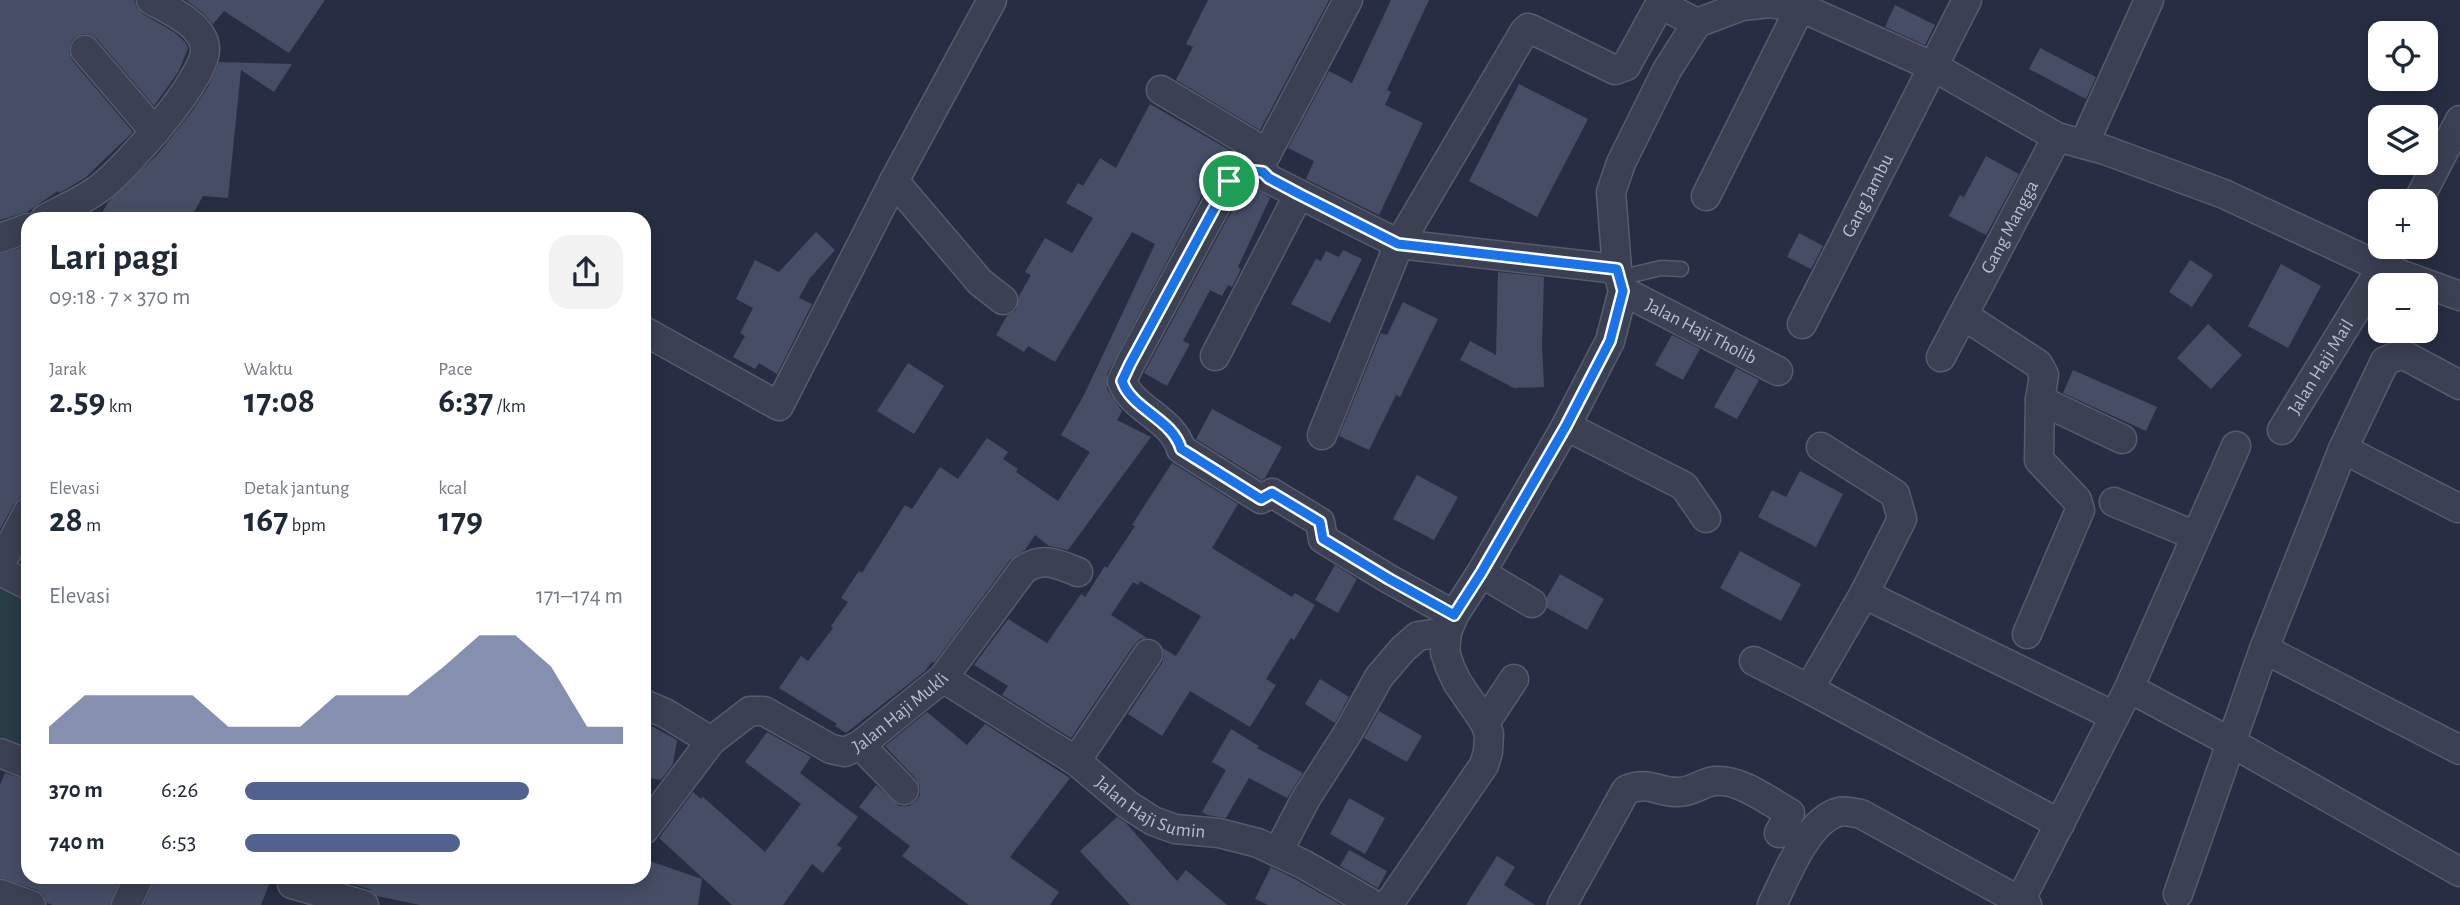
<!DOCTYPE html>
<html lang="id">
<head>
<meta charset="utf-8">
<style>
	:root { --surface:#fff; --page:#f2f2f3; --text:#1f2937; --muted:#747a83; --accent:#52628f }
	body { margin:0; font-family:"Alegreya Sans",sans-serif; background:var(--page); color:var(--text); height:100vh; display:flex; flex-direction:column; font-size:26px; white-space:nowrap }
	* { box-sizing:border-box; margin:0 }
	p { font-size:23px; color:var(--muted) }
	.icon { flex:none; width:38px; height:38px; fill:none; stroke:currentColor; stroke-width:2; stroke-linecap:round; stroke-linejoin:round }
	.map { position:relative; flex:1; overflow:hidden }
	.sheet { position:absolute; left:21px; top:212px; width:630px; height:672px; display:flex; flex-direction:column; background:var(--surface); border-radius:21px; box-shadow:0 4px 18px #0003 }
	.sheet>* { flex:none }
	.controls { position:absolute; left:2368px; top:21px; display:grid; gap:14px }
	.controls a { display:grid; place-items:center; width:70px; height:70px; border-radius:14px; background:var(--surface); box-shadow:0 4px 18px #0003; font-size:35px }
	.pin { position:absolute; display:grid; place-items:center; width:60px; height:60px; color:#fff; margin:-30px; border:4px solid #fff; border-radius:50%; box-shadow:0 2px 7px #0007 }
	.round { display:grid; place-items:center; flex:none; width:74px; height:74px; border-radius:21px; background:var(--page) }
	.head { display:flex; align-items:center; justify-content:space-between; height:119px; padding:0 28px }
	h1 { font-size:38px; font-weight:700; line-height:52px }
	.figures { display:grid; grid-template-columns:repeat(3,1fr); gap:10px; height:119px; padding:7px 28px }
	.figures div { display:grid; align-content:center }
	.figures b { font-size:35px; font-weight:700 }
	.figures small { font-size:19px; font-weight:400 }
	.figures p { font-size:19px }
	.chart { height:196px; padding:14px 28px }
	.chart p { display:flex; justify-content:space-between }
	.chart svg { width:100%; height:126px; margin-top:7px; fill:var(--accent); opacity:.7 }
	ul { padding:0 28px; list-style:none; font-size:23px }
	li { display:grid; grid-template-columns:112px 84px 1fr; align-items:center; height:52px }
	li i { height:18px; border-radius:9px; background:var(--accent) }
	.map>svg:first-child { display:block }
</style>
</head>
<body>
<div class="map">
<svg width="2460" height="905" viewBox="0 0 2460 905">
	<rect width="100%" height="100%" fill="#272e44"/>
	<path fill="#293d44" d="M0 585 28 598V747L0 736Z"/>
	<g fill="#464e66">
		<path d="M0 0H134L137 8 143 14 174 32 185 42 188 48 179 71 154 106 97 39 91 35 83 34 74 38 70 44 69 52 72 60 133 132 85 178 59 193 58 191 27 212 0 220Z"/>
		<path d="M186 0H325L289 53 224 11 213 24 202 12Z"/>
		<path d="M1208 0H1329L1260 130 1176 80 1193 47 1186 44Z"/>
		<path d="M1391 0H1429L1387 90 1391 92 1385 105 1423 123 1379 215 1306 179 1314 161 1288 148 1329 71 1352 83Z"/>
		<path d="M1895 5 1935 25 1925 45 1885 27Z"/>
		<path d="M2040 48 2096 77 2086 99 2029 69Z"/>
		<path d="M219 62 292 64 274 92 241 70 228 198 203 196 190 219H99L108 202 158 154 193 110 208 87Z"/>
		<path d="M1519 84 1588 119 1537 217 1469 181Z"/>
		<path d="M1150 104 1238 155 1226 161 1214 173 1107 374V389L1122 411 1117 420 1151 437 1068 550 1049 546 1035 535 1025 550 1010 560 934 663 932 662 924 672 846 733 835 726 837 724 779 688 801 656 808 661 833 628 831 626 848 602 841 598 859 571 862 573 905 505 912 509 940 467 958 479 987 438 1008 452 1003 459 1018 469 1016 472 1058 501 1090 452 1061 435 1084 395 1155 244 1132 232 1055 362 1028 346 1024 352 996 335 1007 316 1016 310 1019 296 1031 275 1025 272 1045 238 1072 253 1093 218 1066 203 1078 183 1083 186 1100 158 1116 168Z"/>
		<path d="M1986 156 2019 174 1986 235 1949 216 1960 195 1964 197Z"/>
		<path d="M1247 187 1255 188 1270 198 1238 267 1241 269 1232 287 1228 285 1222 296 1210 290 1183 341 1190 344 1167 386 1144 373 1243 190Z"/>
		<path d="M816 232 835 250 810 278 799 298 812 304 777 374 759 363 755 369 733 357 745 336 740 333 753 308 736 299 755 260 779 272Z"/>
		<path d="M1799 233 1823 246 1811 269 1787 257Z"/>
		<path d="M26 246 28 247V495L20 498 14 504 0 529V254Z"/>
		<path d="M1343 250 1362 259 1330 323 1291 304 1316 259 1321 261 1326 251 1339 257Z"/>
		<path d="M2190 260 2213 275 2192 307 2169 292Z"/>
		<path d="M2281 264 2321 286 2288 348 2248 326Z"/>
		<path d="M1498 272 1544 277 1542 345 1544 387 1514 388 1460 360 1470 341 1496 355Z"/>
		<path d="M1403 302 1438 319 1400 397 1396 395 1369 450 1339 436 1381 333 1387 335Z"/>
		<path d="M2208 324 2242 355 2211 389 2177 358Z"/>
		<path d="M1672 335 1700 349 1683 380 1655 365Z"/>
		<path d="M908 363 944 386 914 434 877 411Z"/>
		<path d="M1736 368 1759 380 1737 419 1714 407Z"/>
		<path d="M2073 370 2157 407 2146 431 2063 393Z"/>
		<path d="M1212 409 1282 447 1265 478 1262 480 1196 439Z"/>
		<path d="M1172 463 1238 504 1212 548 1292 597 1295 593 1315 605 1294 640 1291 638 1266 679 1276 685 1250 727 1190 691 1162 736 1128 714 1162 663 1164 656 1163 648 1176 656 1201 616 1140 581 1138 585 1133 582 1111 615 1147 638 1140 639 1134 645 1071 738 1002 695 1008 686 974 665 1008 619 1047 643 1081 594 1085 597 1105 566 1107 568 1135 526 1132 525Z"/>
		<path d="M1800 471 1843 494 1816 547 1758 517 1772 490 1786 497Z"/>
		<path d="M1417 475 1458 497 1434 540 1393 519Z"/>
		<path d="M1740 551 1801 584 1781 621 1720 588Z"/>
		<path d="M1335 565 1357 579 1338 613 1315 600Z"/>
		<path d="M1560 574 1604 599 1587 630 1547 608V597Z"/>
		<path d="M1320 679 1349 697 1335 723 1305 704Z"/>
		<path d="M1379 711 1422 736 1407 762 1364 738Z"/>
		<path d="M927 712 967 745 985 724 1070 778 1010 857 1059 892 1050 905H969L902 856 910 846 859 807 876 785 899 806H909L916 801 920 795V787L916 779 885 746Z"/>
		<path d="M644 722 677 740 673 764 661 780 644 777Z"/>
		<path d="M1231 729 1259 746 1257 748 1303 773 1287 798 1249 778 1226 818 1207 815 1202 812 1226 770 1212 762Z"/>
		<path d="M767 732 811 757 800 773 858 817 837 845 842 848 823 873 812 864 783 905H732L659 838 693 792 701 799 703 797 765 852 801 804 745 762Z"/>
		<path d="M5 773 28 780V877H121L110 905H53L47 903 44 895 37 890 0 878V785Z"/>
		<path d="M1349 798 1385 818 1365 854 1330 834Z"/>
		<path d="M1117 817 1126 823 1177 881 1186 870 1227 905H1130L1080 851Z"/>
		<path d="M1349 850 1387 871 1378 888 1340 866Z"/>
		<path d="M1497 856 1515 867 1504 885 1535 905H1466Z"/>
		<path d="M644 859 702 879 698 905H420L377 896 369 889 331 878 644 877Z"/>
		<path d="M1271 867 1295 879 1341 905H1268L1255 899Z"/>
		<path d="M155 877H272L261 905H144Z"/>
	</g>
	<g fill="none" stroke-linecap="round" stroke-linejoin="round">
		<g stroke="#575c6d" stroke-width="17">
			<path id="lane" d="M1619 278 1661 268 1681 269"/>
		</g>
		<g stroke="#575c6d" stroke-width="31">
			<g id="street">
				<path d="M85 50 155 132"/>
				<path d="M1161 90 1267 153"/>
				<path d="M2084 144 2149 0"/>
				<path d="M1263 172C1248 170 1238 168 1229 181L1130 364 1122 381C1132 409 1173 419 1181 449L1261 499 1272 493 1320 522 1323 539 1389 579 1454 615"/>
				<path d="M1263 172 1269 179 1399 244 1617 269"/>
				<path d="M1263 172 1262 162 1267 153 1348 0"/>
				<path d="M894 181 980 282 1003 300"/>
				<path d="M1706 196 1804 0"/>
				<path d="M2418 201 2460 120"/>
				<path d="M45 219C64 208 85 200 101 187 125 169 208 77 205 48 203 24 169 10 151 0"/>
				<path d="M0 238 28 228"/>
				<path id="s1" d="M1623 291 1778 371"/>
				<path d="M1963 315 2038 364 2044 375 2040 400 2039 460 2077 500 2080 510 2027 634"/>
				<path id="s2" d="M1802 324 1967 0"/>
				<path d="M644 331 779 406 894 181 992 0"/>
				<path d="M1215 356 1299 194"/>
				<path id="s3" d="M1941 357 2057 137"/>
				<path d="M2040 400 2122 439"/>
				<path d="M1566 426 1684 486 1706 518"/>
				<path id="s4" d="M2282 430 2394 247"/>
				<path d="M1322 435 1399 244 1524 32 1528 28 1533 30 1615 70 1626 66 1660 4 1697 23"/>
				<path d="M2343 449 2458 508"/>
				<path d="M2114 502 2196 536"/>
				<path d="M0 565 28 512"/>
				<path d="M0 571 28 585"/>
				<path d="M1481 573 1532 603"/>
				<path d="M1864 594 2114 716"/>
				<path d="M2264 649 2460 750"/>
				<path d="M1754 661 1809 689 2060 824"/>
				<path id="s5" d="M943 678 1076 761 1128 805 1153 821 1175 829 1219 833 1258 843 1303 864 1374 905"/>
				<path d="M2129 688 2232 743 2460 872"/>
				<path d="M1809 689 1864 594 1902 519 1895 494 1821 447"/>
				<path d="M644 704 665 713 711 741"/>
				<path d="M1485 723 1514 679"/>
				<path d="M860 745 904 790"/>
				<path d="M0 753 28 764"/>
				<path d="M1076 761 1148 654"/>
				<path id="s6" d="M644 830 711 741 750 711H764L831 749 845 752 860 745 943 678 1023 570C1043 556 1058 564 1078 572"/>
				<path d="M1278 852 1305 800 1349 731 1379 677 1403 649 1418 636 1447 632"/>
				<path d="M292 884 364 905"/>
				<path d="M0 894 31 905"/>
				<path d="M2178 894 2264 649 2303 550 2343 449 2385 361 2402 354 2460 385"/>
				<path d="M2020 901 2129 688 2236 446"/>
				<path d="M126 905 139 877"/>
				<path d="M1388 905 1484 765 1488 752 1489 734 1485 723 1457 682 1450 667 1445 652 1447 632 1454 615 1481 573 1566 426 1610 341 1623 291 1617 269 1611 192 1621 163 1667 70 1697 23 1742 6 1769 3 1800 7 1934 67 2057 137 2105 150 2224 194 2383 268 2460 296"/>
				<path d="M1562 905 1626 790C1649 780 1658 793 1679 792 1692 792 1703 782 1715 781 1741 779 1768 801 1790 813L1779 833"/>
				<path d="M1772 905C1786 877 1807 820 1839 812 1845 810 1854 813 1861 814L2027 905"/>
			</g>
		</g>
		<use href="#lane" stroke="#3b4153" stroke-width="14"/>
		<use href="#street" stroke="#3b4153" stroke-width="28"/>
	</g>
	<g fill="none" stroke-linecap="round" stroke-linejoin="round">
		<g stroke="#fff" stroke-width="14">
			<path id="route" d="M1244 170 1263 172 1269 178 1299 194 1398 244 1617 269 1623 291 1610 341 1566 426 1481 573 1454 615 1389 579 1323 539 1320 522 1272 493 1261 499 1181 449C1173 419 1132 410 1122 381L1130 364 1229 181 1235 173Z"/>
		</g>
		<use href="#route" stroke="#1a73e8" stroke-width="9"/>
	</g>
	<g text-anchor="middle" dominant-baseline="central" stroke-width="6" stroke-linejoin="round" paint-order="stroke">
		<g font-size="19" fill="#b9bdcd" stroke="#202639">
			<text stroke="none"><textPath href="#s2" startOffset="144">Gang Jambu</textPath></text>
			<text stroke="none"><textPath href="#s3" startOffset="147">Gang Mangga</textPath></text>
			<text stroke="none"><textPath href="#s1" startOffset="88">Jalan Haji Tholib</textPath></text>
			<text stroke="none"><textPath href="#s4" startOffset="74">Jalan Haji Mail</textPath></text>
			<text stroke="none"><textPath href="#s6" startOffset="334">Jalan Haji Mukli</textPath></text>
			<text stroke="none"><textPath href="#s5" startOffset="247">Jalan Haji Sumin</textPath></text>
		</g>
	</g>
</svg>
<div class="controls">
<a><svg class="icon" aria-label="locate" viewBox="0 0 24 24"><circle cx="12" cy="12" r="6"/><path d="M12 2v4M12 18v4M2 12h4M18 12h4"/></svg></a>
<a><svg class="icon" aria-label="layers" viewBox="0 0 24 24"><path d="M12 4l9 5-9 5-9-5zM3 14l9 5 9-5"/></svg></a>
<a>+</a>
<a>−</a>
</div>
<div class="pin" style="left:1229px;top:181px;background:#1e9e55"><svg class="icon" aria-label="arrive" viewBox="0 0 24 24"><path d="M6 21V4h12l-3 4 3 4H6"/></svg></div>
<section class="sheet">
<div class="head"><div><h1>Lari pagi</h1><p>09:18 · 7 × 370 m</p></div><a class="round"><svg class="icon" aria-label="share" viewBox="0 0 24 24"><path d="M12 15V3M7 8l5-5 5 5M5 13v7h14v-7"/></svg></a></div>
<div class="figures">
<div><p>Jarak</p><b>2.59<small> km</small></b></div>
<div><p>Waktu</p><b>17:08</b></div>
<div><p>Pace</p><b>6:37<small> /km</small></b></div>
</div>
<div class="figures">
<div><p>Elevasi</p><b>28<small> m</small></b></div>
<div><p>Detak jantung</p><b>167<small> bpm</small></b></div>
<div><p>kcal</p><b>179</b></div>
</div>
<div class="chart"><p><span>Elevasi</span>171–174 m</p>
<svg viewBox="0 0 160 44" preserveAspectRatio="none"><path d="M0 44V38L10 27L20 27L30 27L40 27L50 38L60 38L70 38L80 27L90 27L100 27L110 17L120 6L130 6L140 17L150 38L160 38V44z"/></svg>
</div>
<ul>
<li><b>370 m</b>6:26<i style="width:75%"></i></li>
<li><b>740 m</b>6:53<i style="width:57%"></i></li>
</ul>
</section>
</div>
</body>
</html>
